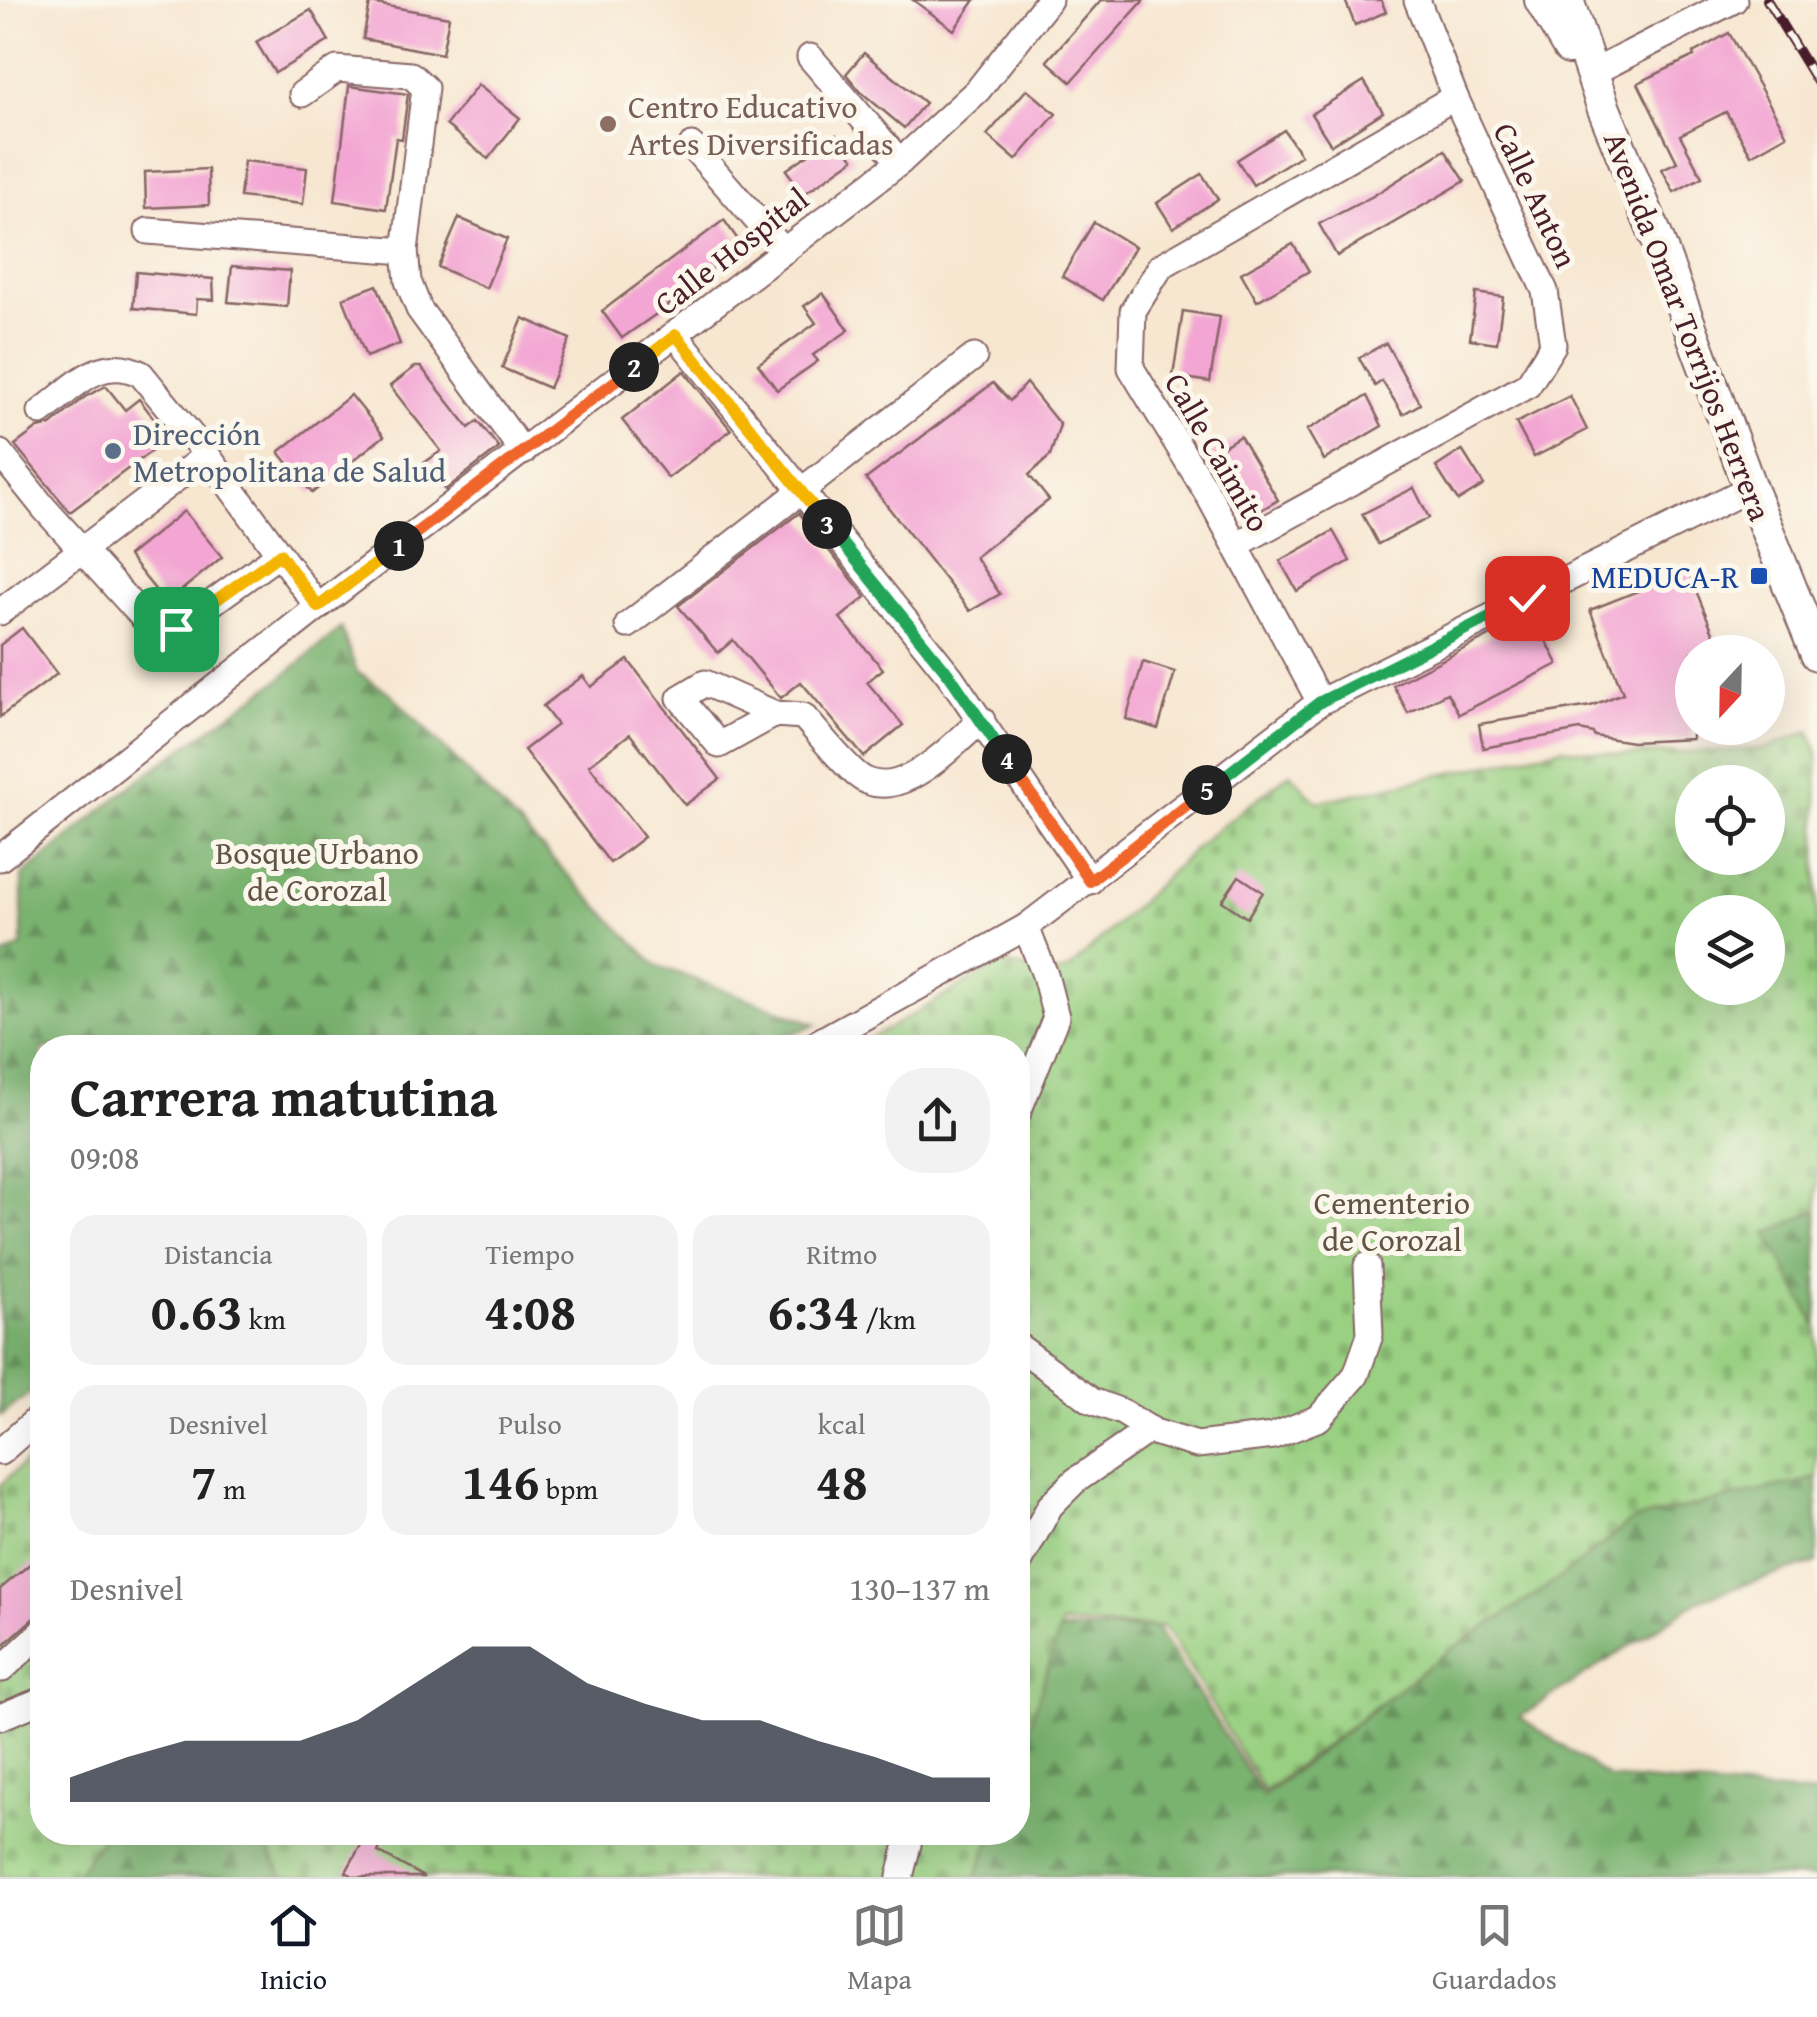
<!DOCTYPE html>
<html lang="es">
<head>
<meta charset="utf-8">
<style>
	:root { --surface:#fff; --page:#f2f2f2; --text:#222; --muted:#767676; --line:#e0e0e0; --accent:#111827 }
	body { margin:0; font-family:"Gentium Book Plus",serif; background:var(--page); color:var(--text); height:100vh; display:flex; flex-direction:column; font-size:38px; white-space:nowrap }
	* { box-sizing:border-box; margin:0 }
	p { font-size:32px; color:var(--muted) }
	.icon { flex:none; width:55px; height:55px; fill:none; stroke:currentColor; stroke-width:2; stroke-linecap:round; stroke-linejoin:round }
	.map { position:relative; flex:1; overflow:hidden }
	.side { position:absolute; left:30px; top:1035px; width:1000px; height:810px; display:flex; flex-direction:column; background:var(--surface); border-radius:40px; box-shadow:0 10px 40px #0002 }
	.side>* { flex:none }
	.needle { width:65px; rotate:202deg }
	.controls { position:absolute; left:1675px; top:635px; display:grid; gap:20px }
	.controls a { display:grid; place-items:center; width:110px; height:110px; border-radius:50%; background:var(--surface); box-shadow:0 10px 40px #0002; font-size:50px }
	.pin { position:absolute; display:grid; place-items:center; width:85px; height:85px; color:#fff; margin:-42px; border-radius:20px; box-shadow:0 5px 15px #0006 }
	.km { position:absolute; width:50px; height:50px; margin:-25px; border-radius:50%; background:#222; color:#fff; font-size:28px; line-height:50px; text-align:center }
	.round { display:grid; place-items:center; flex:none; width:105px; height:105px; border-radius:40px; background:var(--page) }
	.head { display:flex; align-items:center; justify-content:space-between; height:170px; padding:0 40px }
	h1 { font-size:55px; font-weight:800; line-height:75px }
	.figures { display:grid; grid-template-columns:repeat(3,1fr); gap:15px; height:170px; padding:10px 40px }
	.figures div { display:grid; align-content:center; border-radius:25px; background:var(--page); text-align:center }
	.figures b { font-size:50px; font-weight:800 }
	.figures small { font-size:28px; font-weight:400 }
	.figures p { font-size:28px }
	.chart { height:280px; padding:20px 40px }
	.chart p { display:flex; justify-content:space-between }
	.chart svg { width:100%; height:180px; margin-top:10px; fill:var(--accent); opacity:.7 }
	.tab-bar { display:flex; justify-content:space-around; align-items:center; height:140px; border-top:2px solid var(--line); background:var(--surface); font-size:28px; color:var(--muted) }
	.tab-bar a { display:grid; justify-items:center; gap:5px }
	.tab-bar .on { color:var(--accent) }
	.map>svg:first-child { display:block }
</style>
</head>
<body>
<div class="map">
<svg width="1817" height="1877" viewBox="0 0 1817 1877">
	<defs>
		<pattern id="forest-firs" width="22" height="20" patternUnits="userSpaceOnUse" patternTransform="scale(2.5)"><rect width="22" height="20" fill="#7ab270"/><path d="M5 1l3.5 6h-7zM16 11l3.5 6h-7z" fill="#66905c"/></pattern>
		<pattern id="cemetery-stones" width="16" height="16" patternUnits="userSpaceOnUse" patternTransform="scale(2.5)"><rect width="16" height="16" fill="#99d082"/><path d="M2 7V4a2 2 0 0 1 4 0v3zM10 15v-3a2 2 0 0 1 4 0v3z" fill="#85b270"/></pattern>
	</defs>
	<rect width="100%" height="100%" fill="#fbf7ec"/>
	<filter id="ink" filterUnits="userSpaceOnUse"><feTurbulence type="fractalNoise" baseFrequency=".01" numOctaves="2"/><feDisplacementMap in="SourceGraphic" scale="20" xChannelSelector="R" yChannelSelector="G"/><feConvolveMatrix kernelMatrix="1 2 1 2 8 2 1 2 1" color-interpolation-filters="sRGB"/></filter>
	<filter id="wash" filterUnits="userSpaceOnUse"><feTurbulence type="fractalNoise" baseFrequency=".0048" numOctaves="4" result="noise"/><feDisplacementMap in="SourceGraphic" scale="40" xChannelSelector="R" yChannelSelector="G"/><feGaussianBlur stdDeviation="2.25" result="paint"/><feColorMatrix in="noise" values="0 0 0 0 0 0 0 0 0 0 0 0 0 0 0 0 0 1.4 0 .05"/><feComposite in="paint" operator="in"/></filter>
	<g filter="url(#wash)">
		<rect width="100%" height="100%" fill="#f7e7d1"/>
		<g fill="url(#forest-firs)" stroke="#62684e" stroke-width="2.5">
			<path d="M341 628 357 672 390 693 656 965 817 1024 754 1048H42V1384L0 1416V958L22 945V876L137 781 280 679Z"/>
			<path d="M1817 1210V1328L1766 1233Z"/>
			<path d="M1817 1478V1562L1703 1598 1520 1717 1609 1778 1817 1795V1877H976L993 1833 1018 1832V1757L1050 1631 1156 1627 1263 1796 1444 1654 1544 1589 1633 1520Z"/>
			<path d="M104 1832 259 1833 284 1877H75Z"/>
		</g>
		<g fill="url(#cemetery-stones)" stroke="#727856" stroke-width="2.5" fill-rule="evenodd">
			<path d="M1810 731 1817 751V1210L1767 1233 1817 1328V1478L1633 1520 1556 1581 1444 1654 1264 1792 1165 1627 1061 1625 1018 1763V1048H850L890 1028 1001 963 1056 974 1070 969 1203 841 1290 773 1318 802 1563 748 1624 755 1764 749ZM1692 782H1768V858H1692ZM1692 912H1768V988H1692Z"/>
			<path d="M42 1447V1832L104 1833 75 1877H0V1485Z"/>
			<path d="M259 1833H993L976 1877H284Z"/>
		</g>
		<g id="blocks">
			<g fill="#f3a6d3">
				<path d="M913 0H975L954 30Z"/>
				<path d="M1101 0H1144L1071 82 1047 61Z"/>
				<path d="M1345 0H1381L1386 12 1355 25Z"/>
				<path d="M370 3 449 17 442 54 363 39Z"/>
				<path d="M311 10 329 41 275 73 256 42Z"/>
				<path d="M1729 33 1787 135 1751 155 1726 112 1680 135 1702 177 1674 192 1662 169 1677 162 1638 83 1694 56 1693 53Z"/>
				<path d="M864 53 925 103 904 128 861 92 846 74Z"/>
				<path d="M1364 81 1383 112 1331 145 1311 114Z"/>
				<path d="M478 85 520 118 488 159 446 125Z"/>
				<path d="M349 86 408 94 402 139 396 138 386 209 335 201Z"/>
				<path d="M1027 89 1056 114 1016 160 987 135Z"/>
				<path d="M1284 130 1301 155 1253 185 1237 160Z"/>
				<path d="M836 135 854 159 804 194 786 170Z"/>
				<path d="M1445 150 1465 181 1337 256 1319 224 1373 196Z"/>
				<path d="M244 161 307 168 303 204 240 197Z"/>
				<path d="M208 169 209 205 146 208 145 172Z"/>
				<path d="M1202 174 1218 199 1173 228 1157 203Z"/>
				<path d="M459 218 507 239 486 288 438 267Z"/>
				<path d="M724 220 743 247 668 299 672 303 622 338 602 311Z"/>
				<path d="M1094 222 1135 247 1103 300 1062 276Z"/>
				<path d="M1293 244 1309 271 1257 301 1241 273Z"/>
				<path d="M232 266 290 271 287 307 228 302Z"/>
				<path d="M136 272 213 279 214 300 197 299 196 314 133 308Z"/>
				<path d="M377 285 400 344 366 357 343 298Z"/>
				<path d="M823 293 849 330 813 355 818 361 777 390 758 364 816 323 804 306Z"/>
				<path d="M1476 293 1503 297 1497 343 1470 339Z"/>
				<path d="M1183 311 1220 317 1210 382 1173 376Z"/>
				<path d="M523 318 570 339 549 388 502 368Z"/>
				<path d="M1386 343 1420 404 1403 414 1382 381 1375 386 1359 358Z"/>
				<path d="M415 367H421L469 428 478 421 499 448 445 490 424 463 441 451 390 386Z"/>
				<path d="M684 371 731 430 668 478 622 420Z"/>
				<path d="M993 383 1010 401 1026 383 1060 425 1050 456 1029 475 1049 500 975 557 1000 594 970 611 866 479Z"/>
				<path d="M106 386 125 410 139 399 169 438 70 512 15 445 38 428 51 425 85 397Z"/>
				<path d="M351 395 384 436 312 493 279 452Z"/>
				<path d="M1367 396 1382 426 1324 460 1307 430Z"/>
				<path d="M1570 396 1587 430 1534 457 1516 423Z"/>
				<path d="M1240 436 1278 500 1246 519 1208 456Z"/>
				<path d="M1462 450 1484 485 1458 501 1436 467Z"/>
				<path d="M1414 488 1429 518 1378 544 1362 514Z"/>
				<path d="M184 511 222 557 166 603 128 556Z"/>
				<path d="M799 513 866 597 840 618 883 669 867 682 903 725 864 757 801 682 781 698 733 640 718 653 678 606Z"/>
				<path d="M1333 531 1350 561 1297 591 1280 561Z"/>
				<path d="M1688 571 1721 652H1692V739L1632 742 1594 736 1593 733 1580 730 1483 748 1479 724 1591 706 1623 693 1590 610Z"/>
				<path d="M1533 614 1558 664 1459 714 1447 693 1408 713 1393 685Z"/>
				<path d="M22 628 57 674 0 717V645Z"/>
				<path d="M628 660 720 779 685 805 630 734 589 765 644 837 610 863 524 750 557 725 543 706 583 676 591 687Z"/>
				<path d="M1143 662 1175 672 1158 729 1126 719Z"/>
				<path d="M1239 876 1263 892 1247 918 1222 901Z"/>
				<path d="M31 1563 42 1576V1611L0 1648V1589Z"/>
				<path d="M368 1832H389L378 1852 424 1877H355L346 1872Z"/>
			</g>
		</g>
	</g>
	<g filter="url(#ink)">
		<use href="#blocks" fill-opacity="0" stroke="#876565" stroke-width="2.5"/>
		<g fill="none" stroke-linecap="round" stroke-linejoin="round">
			<g stroke="#876565" stroke-width="29">
				<g id="minor">
					<path d="M810 57 900 162"/>
					<path d="M1592 73 1734 0"/>
					<path d="M302 94 337 69 411 75 425 88 405 251 408 281 419 309 523 452"/>
					<path d="M692 146 784 251"/>
					<path d="M148 231 405 251"/>
					<path d="M676 335 950 676 1090 881"/>
					<path d="M41 412C73 388 100 353 141 374L207 455 318 607"/>
					<path d="M0 453 44 508 149 624 159 630 176 629 279 554"/>
					<path d="M1236 545 1528 385 1553 345 1545 291 1455 97 1417 0"/>
					<path d="M0 612 207 455"/>
					<path d="M628 625 974 357"/>
					<path d="M1320 702 1209 496 1131 368 1133 311 1161 266 1455 97"/>
					<path d="M775 714 719 745 680 698 705 683 775 714 803 716C820 735 837 757 856 774 897 809 951 745 982 720"/>
					<path d="M0 858 318 607 900 162 978 90 1049 0"/>
					<path d="M808 1048 1026 927 1320 702 1750 488"/>
					<path d="M1018 1112 1056 1017 1045 975 1026 927"/>
					<path d="M1018 1346 1092 1401 1122 1412 1154 1432 1197 1445 1273 1436 1319 1418 1356 1375 1370 1335 1367 1266"/>
					<path d="M0 1452 42 1415"/>
					<path d="M1018 1565 1050 1506 1075 1481 1150 1429"/>
					<path d="M2 1669 42 1632"/>
					<path d="M0 1717 42 1700"/>
					<path d="M900 1877 911 1832"/>
				</g>
			</g>
			<g stroke="#876565" stroke-width="36">
				<g id="major">
					<path d="M1541 0 1569 48"/>
					<path d="M1567 0 1604 109 1658 241 1750 488 1817 654"/>
				</g>
			</g>
			<use href="#minor" stroke="#fff" stroke-width="25"/>
			<use href="#major" stroke="#fff" stroke-width="32"/>
			<g stroke="#4a1f2b" stroke-width="10">
				<path id="rail" d="M1767 0 1817 82"/>
			</g>
			<use href="#rail" stroke="#fbf7ec" stroke-width="6" stroke-dasharray="19" stroke-linecap="butt"/>
		</g>
	</g>
	<g fill="none" stroke-linecap="round" stroke-linejoin="round" filter="url(#ink)">
		<g stroke="#fff" stroke-width="20">
			<path id="split-1" d="M176 629 280 554 318 607 399 546"/>
		</g>
		<g stroke="#fff" stroke-width="20">
			<path id="split-2" d="M399 546 634 367"/>
		</g>
		<g stroke="#fff" stroke-width="20">
			<path id="split-3" d="M634 367 676 335 827 524"/>
		</g>
		<g stroke="#fff" stroke-width="20">
			<path id="split-4" d="M827 524 950 676 1007 759"/>
		</g>
		<g stroke="#fff" stroke-width="20">
			<path id="split-5" d="M1007 759 1090 881 1207 790"/>
		</g>
		<g stroke="#fff" stroke-width="20">
			<path id="split-6" d="M1207 790 1320 702 1456 634"/>
		</g>
		<g stroke="#fff" stroke-width="20">
			<path id="split-7" d="M1456 634 1527 598"/>
		</g>
		<use href="#split-1" stroke="#f5b400" stroke-width="12"/>
		<use href="#split-2" stroke="#f0652b" stroke-width="12"/>
		<use href="#split-3" stroke="#f5b400" stroke-width="12"/>
		<use href="#split-4" stroke="#22a559" stroke-width="12"/>
		<use href="#split-5" stroke="#f0652b" stroke-width="12"/>
		<use href="#split-6" stroke="#22a559" stroke-width="12"/>
		<use href="#split-7" stroke="#22a559" stroke-width="12"/>
	</g>
	<circle fill="#8d6e63" stroke="#fbf7ec" stroke-width="4" cx="608" cy="124" r="10"/>
	<circle fill="#5c6f8a" stroke="#fbf7ec" stroke-width="4" cx="113" cy="451" r="10"/>
	<rect fill="#1a4fb4" stroke="#fbf7ec" stroke-width="4" x="1749" y="566" width="20" height="20" rx="5"/>
	<g text-anchor="middle" dominant-baseline="central" stroke-width="10" stroke-linejoin="round" paint-order="stroke">
		<g font-size="32" fill="#785e54" stroke="#fbf7ec" text-anchor="start">
			<text x="628" y="106">Centro Educativo<tspan x="628" dy="37">Artes Diversificadas</tspan></text>
		</g>
		<g font-size="32" fill="#4a1f2b" stroke="#fbf7ec">
			<text transform="translate(1536 195) rotate(65)">Calle Anton</text>
			<text transform="translate(731 251) rotate(-38)">Calle Hospital</text>
			<text transform="translate(1688 326) rotate(69)">Avenida Omar Torrijos Herrera</text>
			<text transform="translate(1218 452) rotate(60)">Calle Caimito</text>
		</g>
		<g font-size="32" fill="#4e5e75" stroke="#fbf7ec" text-anchor="start">
			<text x="133" y="433">Dirección<tspan x="133" dy="37">Metropolitana de Salud</tspan></text>
		</g>
		<g font-size="32" fill="#164399" stroke="#fbf7ec" text-anchor="end">
			<text x="1739" y="576">MEDUCA-R</text>
		</g>
		<g font-size="32" fill="#625445" stroke="#fbf7ec">
			<text x="317" y="852">Bosque Urbano<tspan x="317" dy="37">de Corozal</tspan></text>
			<text x="1392" y="1202">Cementerio<tspan x="1392" dy="37">de Corozal</tspan></text>
		</g>
	</g>
</svg>
<div class="controls">
<a><svg class="needle" viewBox="-14 -14 28 28"><path d="M0-13l5 13h-10z" fill="#e53935"/><path d="M0 13l5-13h-10z" fill="#767676"/></svg></a>
<a><svg class="icon" aria-label="locate" viewBox="0 0 24 24"><circle cx="12" cy="12" r="6"/><path d="M12 2v4M12 18v4M2 12h4M18 12h4"/></svg></a>
<a><svg class="icon" aria-label="layers" viewBox="0 0 24 24"><path d="M12 4l9 5-9 5-9-5zM3 14l9 5 9-5"/></svg></a>
</div>
<div class="pin" style="left:176px;top:629px;background:#1e9e55"><svg class="icon" aria-label="arrive" viewBox="0 0 24 24"><path d="M6 21V4h12l-3 4 3 4H6"/></svg></div>
<div class="pin" style="left:1527px;top:598px;background:#d93025"><svg class="icon" aria-label="check" viewBox="0 0 24 24"><path d="M5 12l5 5 9-10"/></svg></div>
<b class="km" style="left:399px;top:546px">1</b>
<b class="km" style="left:634px;top:367px">2</b>
<b class="km" style="left:827px;top:524px">3</b>
<b class="km" style="left:1007px;top:759px">4</b>
<b class="km" style="left:1207px;top:790px">5</b>
<section class="side">
<div class="head"><div><h1>Carrera matutina</h1><p>09:08</p></div><a class="round"><svg class="icon" aria-label="share" viewBox="0 0 24 24"><path d="M12 15V3M7 8l5-5 5 5M5 13v7h14v-7"/></svg></a></div>
<div class="figures">
<div><p>Distancia</p><b>0.63<small> km</small></b></div>
<div><p>Tiempo</p><b>4:08</b></div>
<div><p>Ritmo</p><b>6:34<small> /km</small></b></div>
</div>
<div class="figures">
<div><p>Desnivel</p><b>7<small> m</small></b></div>
<div><p>Pulso</p><b>146<small> bpm</small></b></div>
<div><p>kcal</p><b>48</b></div>
</div>
<div class="chart"><p><span>Desnivel</span>130–137 m</p>
<svg viewBox="0 0 160 44" preserveAspectRatio="none"><path d="M0 44V38L10 33L20 29L30 29L40 29L50 24L60 15L70 6L80 6L90 15L100 20L110 24L120 24L130 29L140 33L150 38L160 38V44z"/></svg>
</div>
</section>
</div>
<nav class="tab-bar">
<a class="on"><svg class="icon" aria-label="home" viewBox="0 0 24 24"><path d="M3 11l9-7 9 7M6 9v11h12V9"/></svg>Inicio</a>
<a><svg class="icon" aria-label="map" viewBox="0 0 24 24"><path d="M3 6l6-2 6 2 6-2v14l-6 2-6-2-6 2zM9 4v14M15 6v14"/></svg>Mapa</a>
<a><svg class="icon" aria-label="saved" viewBox="0 0 24 24"><path d="M7 4h10v16l-5-4-5 4z"/></svg>Guardados</a>
</nav>
</body>
</html>
